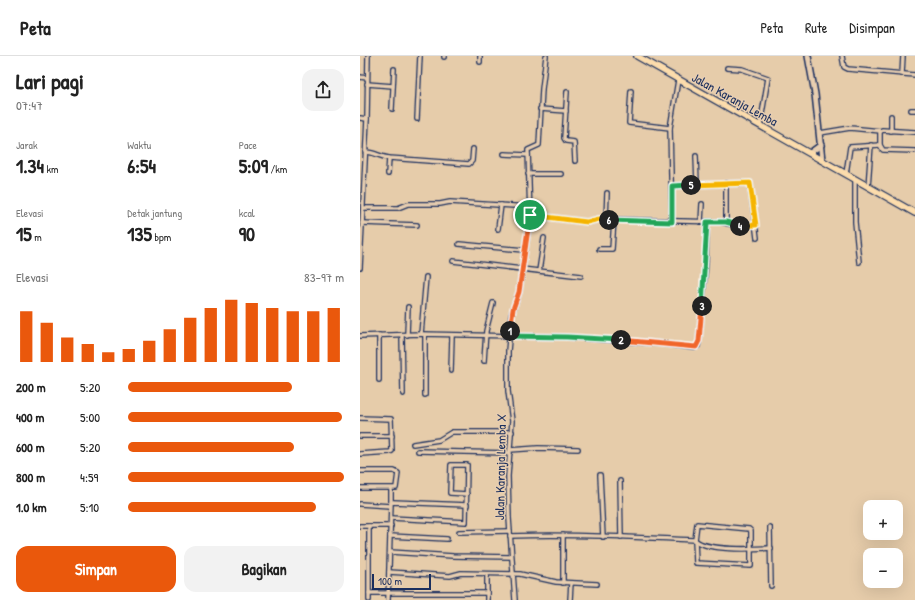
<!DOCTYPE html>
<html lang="id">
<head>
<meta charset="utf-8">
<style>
	:root { --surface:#fff; --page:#f2f2f2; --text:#222; --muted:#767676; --line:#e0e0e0; --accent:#ea580c }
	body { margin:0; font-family:"Patrick Hand",sans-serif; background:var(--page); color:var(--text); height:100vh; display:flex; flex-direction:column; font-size:15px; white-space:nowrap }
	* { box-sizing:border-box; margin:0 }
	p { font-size:13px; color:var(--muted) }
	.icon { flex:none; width:22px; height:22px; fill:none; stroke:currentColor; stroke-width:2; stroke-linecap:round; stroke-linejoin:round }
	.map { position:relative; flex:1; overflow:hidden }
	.details { display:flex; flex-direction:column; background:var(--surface); width:360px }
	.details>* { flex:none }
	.fabs { position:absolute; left:503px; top:444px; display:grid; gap:8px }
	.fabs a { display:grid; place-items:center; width:40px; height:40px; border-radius:8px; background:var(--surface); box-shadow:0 4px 16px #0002; font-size:20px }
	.scale { position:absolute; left:12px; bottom:10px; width:59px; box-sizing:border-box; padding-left:4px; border:2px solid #1b2f5e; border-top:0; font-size:11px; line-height:14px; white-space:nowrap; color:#1b2f5e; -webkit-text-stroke:3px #e8ceb0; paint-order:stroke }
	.pin { position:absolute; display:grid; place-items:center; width:34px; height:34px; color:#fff; margin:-17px; border:2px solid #fff; border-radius:50%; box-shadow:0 1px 4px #0007 }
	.km { position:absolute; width:20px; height:20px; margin:-10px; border-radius:50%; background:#222; color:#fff; font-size:11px; line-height:20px; text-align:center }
	.round { display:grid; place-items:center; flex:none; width:42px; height:42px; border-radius:12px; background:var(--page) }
	.head { display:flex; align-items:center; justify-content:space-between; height:68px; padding:0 16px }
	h1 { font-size:22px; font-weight:700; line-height:30px }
	.figures { display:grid; grid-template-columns:repeat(3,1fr); gap:6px; height:68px; padding:4px 16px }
	.figures div { display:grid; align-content:center }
	.figures b { font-size:20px; font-weight:700 }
	.figures small { font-size:11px; font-weight:400 }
	.figures p { font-size:11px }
	.chart { height:112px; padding:8px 16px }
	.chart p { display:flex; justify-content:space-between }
	.chart svg { width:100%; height:72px; margin-top:4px; stroke:var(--accent); stroke-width:6 }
	.cta { display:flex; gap:8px; margin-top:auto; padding:8px 16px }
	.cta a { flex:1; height:46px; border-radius:12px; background:var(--accent); color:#fff; font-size:16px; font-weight:700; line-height:46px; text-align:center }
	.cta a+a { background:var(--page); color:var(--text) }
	ul { padding:0 16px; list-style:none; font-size:13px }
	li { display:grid; grid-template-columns:64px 48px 1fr; align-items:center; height:30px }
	li i { height:10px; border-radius:5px; background:var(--accent) }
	header { display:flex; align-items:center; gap:24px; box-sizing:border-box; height:56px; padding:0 20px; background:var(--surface); border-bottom:1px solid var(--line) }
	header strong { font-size:19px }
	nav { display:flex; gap:22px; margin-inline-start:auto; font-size:14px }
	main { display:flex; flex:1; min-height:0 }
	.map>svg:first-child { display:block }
</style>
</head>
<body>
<header>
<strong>Peta</strong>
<nav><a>Peta</a><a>Rute</a><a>Disimpan</a></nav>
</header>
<main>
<section class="details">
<div class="head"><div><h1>Lari pagi</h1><p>07:47</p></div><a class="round"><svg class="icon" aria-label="share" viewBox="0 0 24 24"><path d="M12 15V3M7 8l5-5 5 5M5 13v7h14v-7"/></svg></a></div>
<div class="figures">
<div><p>Jarak</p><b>1.34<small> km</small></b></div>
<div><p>Waktu</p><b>6:54</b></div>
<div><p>Pace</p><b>5:09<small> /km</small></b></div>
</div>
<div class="figures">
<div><p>Elevasi</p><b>15<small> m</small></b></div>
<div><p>Detak jantung</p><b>135<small> bpm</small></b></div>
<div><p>kcal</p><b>90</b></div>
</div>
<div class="chart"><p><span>Elevasi</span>83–97 m</p>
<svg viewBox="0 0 160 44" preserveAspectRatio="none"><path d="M5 44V13M15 44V20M25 44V29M35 44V33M45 44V38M55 44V36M65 44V31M75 44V24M85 44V17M95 44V11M105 44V6M115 44V8M125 44V11M135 44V13M145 44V13M155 44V11"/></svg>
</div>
<ul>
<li><b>200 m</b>5:20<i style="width:76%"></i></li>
<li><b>400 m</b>5:00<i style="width:99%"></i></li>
<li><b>600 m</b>5:20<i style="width:77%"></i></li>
<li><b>800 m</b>4:59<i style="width:100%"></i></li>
<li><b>1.0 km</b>5:10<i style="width:87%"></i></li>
</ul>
<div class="cta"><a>Simpan</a><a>Bagikan</a></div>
</section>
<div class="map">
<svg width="555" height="544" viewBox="0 0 555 544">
	<rect width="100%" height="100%" fill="#e6ccaa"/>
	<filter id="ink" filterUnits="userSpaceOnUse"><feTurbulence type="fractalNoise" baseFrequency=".025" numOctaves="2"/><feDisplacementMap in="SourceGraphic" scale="8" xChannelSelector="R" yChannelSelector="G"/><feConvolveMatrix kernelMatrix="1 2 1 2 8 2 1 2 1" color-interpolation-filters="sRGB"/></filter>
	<g filter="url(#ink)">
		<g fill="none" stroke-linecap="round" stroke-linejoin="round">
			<g stroke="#1b2f5e" stroke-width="6">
				<g id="street">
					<path d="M482 0 484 11 488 13 555 19"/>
					<path d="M84 1V0"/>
					<path d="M120 6V0"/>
					<path d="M367 12 382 13 408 22 400 70"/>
					<path d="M542 18 543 0"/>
					<path d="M0 21 7 22"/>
					<path d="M7 28 33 30"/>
					<path d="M271 35 269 67 310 72"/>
					<path d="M207 36 204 82 206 85 214 86 215 105"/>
					<path d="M32 53 34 13"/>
					<path d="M180 53 206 55"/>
					<path d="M551 54H555"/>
					<path d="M0 62 7 63"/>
					<path d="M57 63 60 0"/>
					<path d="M531 75V60"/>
					<path d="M555 76 522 74 520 76V89L523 94 555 95"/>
					<path d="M460 77 490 72 521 75"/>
					<path d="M5 96C15 96 20 101 29 102L109 108 112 105 113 93"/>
					<path d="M144 98 168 99"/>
					<path d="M336 100 337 128"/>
					<path d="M28 118 29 102"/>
					<path d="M168 118H201"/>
					<path d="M486 118 490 91 520 89"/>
					<path d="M495 123V166L499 206"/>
					<path d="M366 127V166"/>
					<path d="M312 130 390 127 397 182"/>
					<path d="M508 131 511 89"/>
					<path d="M3 152H38L48 148H80L90 146 169 151"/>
					<path d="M170 159 227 166 239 163 361 166 378 170 396 169"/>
					<path d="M246 164 247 137"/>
					<path d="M312 166 310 72 318 24"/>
					<path d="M341 166 342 148"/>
					<path d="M2 167 57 169"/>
					<path d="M138 173 141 149"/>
					<path d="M99 188 164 194"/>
					<path d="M239 193H252L254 164"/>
					<path d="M93 205 221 220"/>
					<path d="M0 212 7 63 8 0"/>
					<path d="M179 215 184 182"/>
					<path d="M61 278 66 221"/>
					<path d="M19 279V324"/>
					<path d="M42 279 43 338"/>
					<path d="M47 279 48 251"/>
					<path d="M0 280 61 278 207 281 303 288 334 292 338 290 339 285 346 207 347 166"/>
					<path d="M124 305 126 275 133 247"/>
					<path d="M91 315 92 280"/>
					<path d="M65 339V279"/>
					<path d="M0 362 31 363 32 395 30 396 0 398"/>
					<path d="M0 380H32"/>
					<path d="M53 388 79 384 92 376H152"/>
					<path d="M150 394 178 392 218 393"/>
					<path d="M58 395 150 397"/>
					<path d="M0 415H34L38 417 36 432H0"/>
					<path d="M240 419 243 481"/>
					<path d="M260 425 261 481"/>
					<path d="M31 447V433"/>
					<path d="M0 448 30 450"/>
					<path d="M31 462 106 466 107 409H91L90 437 107 438"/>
					<path d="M337 468 389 473 391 475V510L336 507 335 484Z"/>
					<path d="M0 470H31"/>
					<path d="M9 470V537H127"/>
					<path d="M410 471 411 530"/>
					<path d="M99 476 150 475"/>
					<path d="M30 480 87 483"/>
					<path d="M150 480C211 478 273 481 335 484 347 495 394 493 411 492"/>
					<path d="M30 496 93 500 151 501"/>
					<path d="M29 516 90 520 101 517 160 518 196 526 237 528"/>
					<path d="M203 527V479"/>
					<path d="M9 537V544"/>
					<path d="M28 544 31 447 33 446 107 449"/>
					<path d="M127 544V518"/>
					<path d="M155 544 149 462 148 420 152 365 148 335V295L151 260 159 236 170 161 168 94 179 89 182 33 186 0"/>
					<path d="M210 544 211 527"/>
				</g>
			</g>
			<g stroke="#1b2f5e" stroke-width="8">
				<g id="secondary">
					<path d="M448 0 455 38 462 104"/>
					<path d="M450 97 461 89"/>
				</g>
			</g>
			<g stroke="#1b2f5e" stroke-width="8">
				<path id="primary" d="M277 0 555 157"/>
			</g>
			<use href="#street" stroke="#e8ceb0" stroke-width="3.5"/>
			<use href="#secondary" stroke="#e8ceb0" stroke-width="5"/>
			<use href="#primary" stroke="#fcdcac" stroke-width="5.5"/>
		</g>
	</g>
	<g fill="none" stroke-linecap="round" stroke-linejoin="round" filter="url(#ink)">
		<g stroke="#fff" stroke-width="8">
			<path id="split-1" d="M150 275 153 253 159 236 170 159"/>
		</g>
		<g stroke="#fff" stroke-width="8">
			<path id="split-2" d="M150 275 149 280 207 281 261 284"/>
		</g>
		<g stroke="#fff" stroke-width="8">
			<path id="split-3" d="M261 284 336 291 339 285 342 250"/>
		</g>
		<g stroke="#fff" stroke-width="8">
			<path id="split-4" d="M342 250 347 166H366L380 170"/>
		</g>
		<g stroke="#fff" stroke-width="8">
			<path id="split-5" d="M331 129 390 127 396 169 380 170"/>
		</g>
		<g stroke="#fff" stroke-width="8">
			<path id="split-6" d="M249 164 312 166V130L331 129"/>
		</g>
		<g stroke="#fff" stroke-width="8">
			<path id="split-7" d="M170 159 227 166 239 163 249 164"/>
		</g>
		<use href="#split-1" stroke="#f0652b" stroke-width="5"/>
		<use href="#split-2" stroke="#22a559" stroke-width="5"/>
		<use href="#split-3" stroke="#f0652b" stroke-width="5"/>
		<use href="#split-4" stroke="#22a559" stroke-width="5"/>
		<use href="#split-5" stroke="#f5b400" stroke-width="5"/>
		<use href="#split-6" stroke="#22a559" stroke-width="5"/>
		<use href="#split-7" stroke="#f5b400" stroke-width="5"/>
	</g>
	<g text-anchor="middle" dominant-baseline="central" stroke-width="3" stroke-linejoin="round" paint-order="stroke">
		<g font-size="13" fill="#1b2f5e" stroke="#e8ceb0">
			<text transform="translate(375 43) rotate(29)">Jalan Karanja Lemba</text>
			<text transform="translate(140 411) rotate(-89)">Jalan Karanja Lemba X</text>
		</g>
	</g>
</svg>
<div class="fabs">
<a>+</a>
<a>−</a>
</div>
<div class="scale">100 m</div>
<div class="pin" style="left:170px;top:159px;background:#1e9e55"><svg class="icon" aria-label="arrive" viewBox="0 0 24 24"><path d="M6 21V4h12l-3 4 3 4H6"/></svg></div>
<b class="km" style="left:150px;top:275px">1</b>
<b class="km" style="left:261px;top:284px">2</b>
<b class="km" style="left:342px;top:250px">3</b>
<b class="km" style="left:380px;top:170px">4</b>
<b class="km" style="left:331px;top:129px">5</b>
<b class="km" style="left:249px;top:164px">6</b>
</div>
</main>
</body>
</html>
